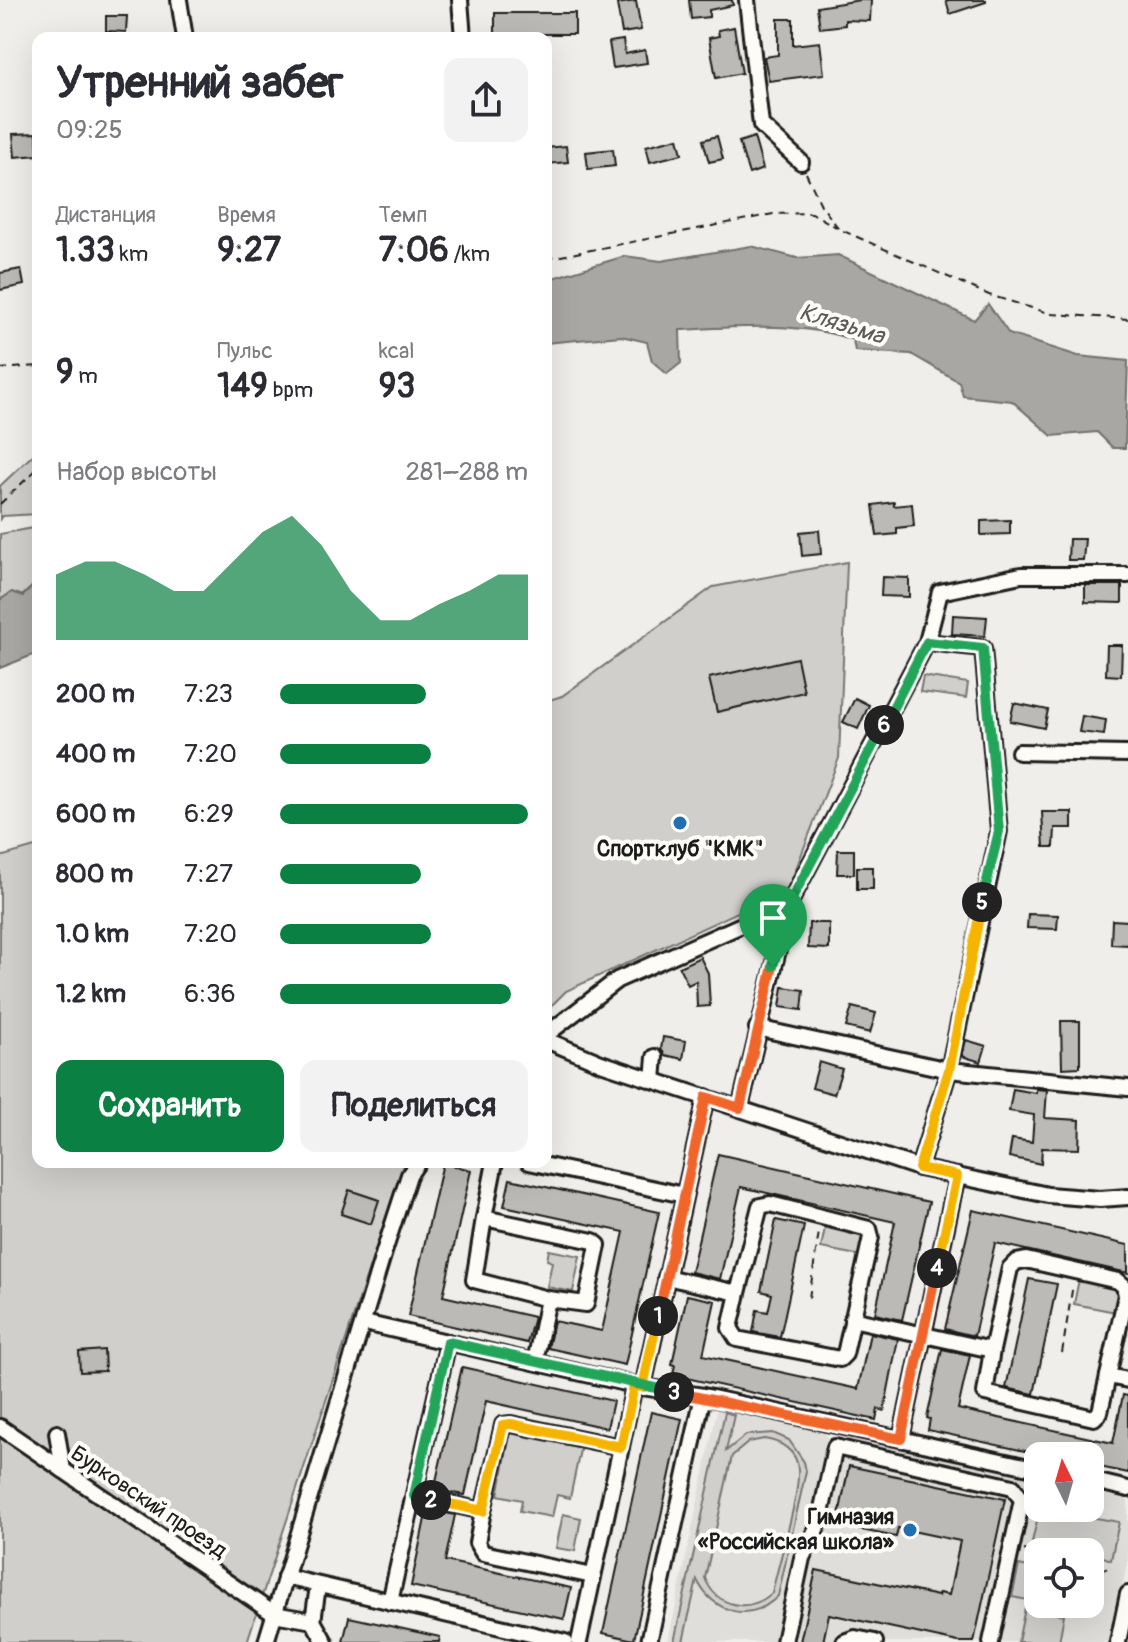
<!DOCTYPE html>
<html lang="ru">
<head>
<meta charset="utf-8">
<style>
	:root { --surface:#fff; --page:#f2f2f3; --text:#2b2b33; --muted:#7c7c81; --accent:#0b8043 }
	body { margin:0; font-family:Pangolin,sans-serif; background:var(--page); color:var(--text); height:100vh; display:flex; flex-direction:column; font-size:30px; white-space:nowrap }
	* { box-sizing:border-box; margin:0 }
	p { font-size:26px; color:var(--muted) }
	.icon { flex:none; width:44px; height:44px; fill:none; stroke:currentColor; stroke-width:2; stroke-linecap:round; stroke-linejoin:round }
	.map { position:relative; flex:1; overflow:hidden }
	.drawer { position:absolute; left:32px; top:32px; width:520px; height:1136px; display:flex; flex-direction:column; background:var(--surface); border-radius:16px; box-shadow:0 8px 32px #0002 }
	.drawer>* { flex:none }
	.needle { width:52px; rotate:355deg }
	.buttons { position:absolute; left:1024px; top:1442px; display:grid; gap:16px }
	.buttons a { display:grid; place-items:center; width:80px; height:80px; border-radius:16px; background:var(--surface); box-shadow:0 8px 32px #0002; font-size:40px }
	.pin { position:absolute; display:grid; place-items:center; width:68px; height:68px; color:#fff; margin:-82px -34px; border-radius:50% 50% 50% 0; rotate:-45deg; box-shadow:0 0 8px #0007 }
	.pin .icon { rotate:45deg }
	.km { position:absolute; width:40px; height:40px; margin:-20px; border-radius:50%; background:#222; color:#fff; font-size:22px; line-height:40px; text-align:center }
	.round { display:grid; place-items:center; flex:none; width:84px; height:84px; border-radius:16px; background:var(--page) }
	.headline { display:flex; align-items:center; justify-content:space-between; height:136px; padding:0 24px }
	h1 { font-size:44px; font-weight:700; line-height:60px }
	.figures { display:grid; grid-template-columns:repeat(3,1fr); gap:12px; height:136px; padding:8px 24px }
	.figures div { display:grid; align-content:center }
	.figures b { font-size:34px; font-weight:700 }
	.figures small { font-size:22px; font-weight:400 }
	.figures p { font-size:22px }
	.chart { height:224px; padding:16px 24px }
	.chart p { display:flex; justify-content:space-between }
	.chart svg { width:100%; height:144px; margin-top:8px; fill:var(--accent); opacity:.7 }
	.primary-button { display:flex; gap:16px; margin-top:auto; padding:16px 24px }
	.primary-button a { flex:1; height:92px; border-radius:16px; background:var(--accent); color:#fff; font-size:32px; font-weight:700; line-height:92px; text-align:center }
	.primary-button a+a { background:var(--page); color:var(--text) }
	ul { padding:0 24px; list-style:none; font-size:26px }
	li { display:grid; grid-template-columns:128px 96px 1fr; align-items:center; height:60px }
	li i { height:20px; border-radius:10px; background:var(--accent) }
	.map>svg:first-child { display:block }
</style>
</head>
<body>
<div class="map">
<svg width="1128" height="1642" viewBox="0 0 1128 1642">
	<rect width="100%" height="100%" fill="#f0eeea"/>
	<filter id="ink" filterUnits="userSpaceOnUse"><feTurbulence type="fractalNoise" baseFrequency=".0125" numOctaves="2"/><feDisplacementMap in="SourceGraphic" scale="16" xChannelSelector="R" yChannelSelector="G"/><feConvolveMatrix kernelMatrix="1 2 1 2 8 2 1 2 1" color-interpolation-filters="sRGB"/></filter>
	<g filter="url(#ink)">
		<path fill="#e0deda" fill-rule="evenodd" d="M718 1406 823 1430 829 1440 844 1443 851 1436 1038 1479V1508H1090V1491L1128 1500V1560L1110 1642H668ZM1038 1552H1090V1604H1038Z"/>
		<g fill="#d0cfcc" stroke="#767674" stroke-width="2" fill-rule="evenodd">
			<path d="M38 450V514L2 516 0 519V486Z"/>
			<path d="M38 527V581L22 596 12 592 0 600V534Z"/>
			<path d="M847 562 839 758 788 889 566 991 546 1011V701L562 696 713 587Z"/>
			<path d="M923 676 968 683 966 698 920 692Z"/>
			<path d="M38 846V1162H404L247 1642H0V857Z"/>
			<path d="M826 1223 865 1235 862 1256 821 1248Z"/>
			<path d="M549 1250 580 1256 573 1292 547 1287 552 1262 547 1260Z"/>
			<path d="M1079 1279 1113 1287 1119 1297 1116 1312 1074 1304Z"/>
			<path d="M725 1412 734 1415 726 1451 746 1435 773 1433 789 1440 804 1462 806 1471 778 1596C750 1624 713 1613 697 1580L683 1642H674ZM764 1439C780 1441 798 1451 798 1470 800 1495 778 1564 772 1593 749 1614 716 1607 705 1578L732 1456 749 1442Z"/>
			<path d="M511 1431 581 1445 570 1498 557 1495 552 1517 520 1511 522 1500 498 1495Z"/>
			<path d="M1040 1508 1119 1522 1111 1560 1090 1552 1032 1542Z"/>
			<path d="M563 1514 581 1518 575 1551 556 1548Z"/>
			<path d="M1019 1565 1038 1569V1602L1012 1597Z"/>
			<path d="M1025 1608 1064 1615 1059 1642H1018Z"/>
		</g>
		<g fill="#a8a7a3" stroke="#706f6d" stroke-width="2">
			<path d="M751 246 797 258 838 255 974 320 988 304 1009 334 1078 356 1128 361 1125 448H1113L1097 432 1052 436 1012 401 963 396 959 382 911 354 855 351 853 340C800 321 735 327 680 330L681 363 667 374 652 361 647 342 621 336 546 343V280L625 256 661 261Z"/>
			<path d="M38 581V653L0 668V600L12 592 23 596Z"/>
		</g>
		<g fill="#bbbab6" stroke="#1c1c1c" stroke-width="2">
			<path d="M689 0H732L733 5 709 10V17L691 19Z"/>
			<path d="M860 0H871L870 21 845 20V25L820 28 817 7Z"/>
			<path d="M946 0H986V2L950 14Z"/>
			<path d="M636 1 641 30 622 33 617 4Z"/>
			<rect x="495" y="13" width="80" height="21"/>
			<path d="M106 16H127L126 32 106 31Z"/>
			<path d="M778 19H793V45L820 42 824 74 769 81 764 57 778 55Z"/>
			<path d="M734 27 742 73 716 78 709 38 719 36 718 30Z"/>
			<path d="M623 40 625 54 645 50 647 63 613 68 609 42Z"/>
			<path d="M37 133 38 155 15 157 13 134Z"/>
			<path d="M717 136 723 159 709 162 703 140Z"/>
			<path d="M754 137 763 169 749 174 739 142Z"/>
			<path d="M678 138 682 154 650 162 646 146Z"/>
			<path d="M566 146 568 162 546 164V148Z"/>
			<path d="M613 149 615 166 588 169 586 152Z"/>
			<path d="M21 269 24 285 0 290V273Z"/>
			<path d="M894 502V506L912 504 914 526 897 528V534L877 536 873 505Z"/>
			<path d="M1010 520V534L981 535V521Z"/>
			<path d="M819 530 821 554 802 556 800 532Z"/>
			<path d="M1069 539H1085L1083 560H1068Z"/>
			<path d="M882 577 909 578V597L881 596Z"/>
			<path d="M1085 585H1122V603L1085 602Z"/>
			<path d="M953 615 987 617 985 636 952 634Z"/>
			<path d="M1107 645H1122L1121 676 1106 675Z"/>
			<path d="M797 658 804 692 717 712 709 678Z"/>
			<path d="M855 698 869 705 858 729 843 722Z"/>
			<path d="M1014 703 1048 710 1044 728 1010 721Z"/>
			<path d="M1082 716 1106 720 1104 735 1079 732Z"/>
			<path d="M1042 812H1072V828H1055L1054 847H1044Z"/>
			<path d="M838 850H854V874H837Z"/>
			<rect x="857" y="867" width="16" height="22"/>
			<path d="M1028 914 1058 915 1057 929 1027 928Z"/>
			<path d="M1112 920 1128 921V945L1111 944Z"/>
			<path d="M809 923H829V949L808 948Z"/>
			<path d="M700 957 708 973 710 1006 697 1007 696 981 688 985 679 967Z"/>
			<path d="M783 987 804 990 802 1010 780 1007Z"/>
			<path d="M852 1007 876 1013 870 1033 846 1027Z"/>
			<path d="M1061 1021H1080V1067L1062 1068Z"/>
			<path d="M663 1037 686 1041 683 1059 665 1055 661 1049Z"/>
			<path d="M966 1040 986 1046 981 1062 962 1056Z"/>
			<path d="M819 1062 842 1069 834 1094 812 1088Z"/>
			<path d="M1013 1089 1036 1093V1089L1047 1090 1045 1118 1080 1120 1079 1149 1042 1148 1041 1164 1009 1157 1012 1139 1032 1142 1034 1115 1009 1111Z"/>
			<path d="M718 1154 929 1202 902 1320 875 1314 895 1222 741 1187 720 1279 691 1272Z"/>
			<path d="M443 1163 471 1170 443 1296 534 1317 527 1343 408 1316Z"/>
			<path d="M510 1179 659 1212 625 1365 548 1348 554 1321 602 1331 624 1232 504 1206Z"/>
			<path d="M349 1190 379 1200 371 1224 341 1214Z"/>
			<path d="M973 1210 1128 1245V1273L995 1243 974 1336 945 1329Z"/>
			<path d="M776 1220 804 1226 780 1337 753 1332 757 1310 768 1312 772 1294 761 1291Z"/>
			<path d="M1029 1279 1057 1284 1034 1394 1006 1388Z"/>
			<path d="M687 1295 715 1301 703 1355 858 1389 870 1333 898 1339 884 1411 878 1409 876 1420 673 1375 675 1365 672 1364Z"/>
			<path d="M942 1349 970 1355 958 1409 1113 1443 1123 1395 1128 1396V1473L1090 1465V1456H1048L928 1430 930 1419 927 1418Z"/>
			<path d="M104 1350 105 1371 80 1372 79 1352Z"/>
			<path d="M462 1367 613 1401 607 1428 486 1401 465 1495 434 1490Z"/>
			<path d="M651 1412 682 1419 634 1640 603 1633Z"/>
			<path d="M849 1466 1005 1499 974 1642H958L829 1614 823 1642H800L816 1570 938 1596 939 1593 949 1595 960 1541 898 1528 896 1537 837 1525Z"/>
			<path d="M427 1509 455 1515 445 1561 571 1588 564 1619 411 1586Z"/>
			<path d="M349 1617 440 1637 439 1642H343Z"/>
		</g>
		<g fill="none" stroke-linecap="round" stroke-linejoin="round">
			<g stroke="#1c1c1c" stroke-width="20">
				<g id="minor">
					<path d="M179 0 185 38"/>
					<path d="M460 0 463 38"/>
					<path d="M747 0 761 125 801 162"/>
					<path d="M1019 752 1128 754"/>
					<path d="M757 1028 949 1070 1128 1088"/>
					<path d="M546 1035 617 980 789 904 927 642 940 592 1021 575H1128"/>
					<path d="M546 1040 601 1063 919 1168 1048 1195 1100 1199 1128 1197"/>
					<path d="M653 1080 655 1057"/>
					<path d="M740 1108 789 904"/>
					<path d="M529 1162 684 1195"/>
					<path d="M919 1168 949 1070 999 831 983 648 927 642"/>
					<path d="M484 1218 495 1162"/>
					<path d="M666 1277 738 1293 760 1206 770 1204 869 1229 871 1237 845 1354 840 1359 737 1339 730 1328 738 1293"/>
					<path d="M852 1319 992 1350 1010 1268 1016 1262 1026 1260 1118 1281 1124 1286 1126 1295 1100 1412 1094 1418 985 1393 992 1350"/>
					<path d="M364 1323 643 1387 703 1396 649 1642"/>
					<path d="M535 1362 548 1299 586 1304 598 1245 593 1241 484 1218 474 1280 548 1299"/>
					<path d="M1108 1376 1128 1380"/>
					<path d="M643 1387 706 1097"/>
					<path d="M703 1396 1038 1469"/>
					<path d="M0 1427 274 1614 313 1621 318 1586"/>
					<path d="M57 1433 63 1470"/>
					<path d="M901 1439 957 1176"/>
					<path d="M621 1447 634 1386"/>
					<path d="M1090 1480 1128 1489"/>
					<path d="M414 1496 483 1511 503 1425 511 1424 621 1447 579 1642"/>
					<path d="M483 1511 477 1543 483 1553 593 1576"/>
					<path d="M285 1577 565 1642"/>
					<path d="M390 1602 448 1342"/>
					<path d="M313 1621 325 1642"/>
					<path d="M266 1642 384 1252 409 1175 418 1162"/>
					<path d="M784 1642 802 1558 819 1523 835 1447 1013 1487 1022 1500 991 1642"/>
					<path d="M844 1642 855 1638 875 1642"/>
					<path d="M1118 1642 1128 1594"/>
				</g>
			</g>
			<g stroke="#1c1c1c" stroke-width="2" stroke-dasharray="8 6" stroke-linecap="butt">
				<path d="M806 173 821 205 839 229 989 295 1052 314 1128 319"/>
				<path d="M546 259 773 214 812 213 838 228"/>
				<path d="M0 369 38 366"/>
				<path d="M0 504 38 468"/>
				<path d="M809 1298 819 1232"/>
				<path d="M1062 1353 1073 1284"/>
				<path d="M1024 1550 1038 1554"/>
				<path d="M1090 1565 1107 1569"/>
			</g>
			<use href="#minor" stroke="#fdfcf7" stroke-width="14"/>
		</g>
	</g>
	<g fill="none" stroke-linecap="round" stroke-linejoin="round" filter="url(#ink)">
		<g stroke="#fff" stroke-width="16">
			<path id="split-1" d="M658 1316 706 1097 740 1108 773 966"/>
		</g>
		<g stroke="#fff" stroke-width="16">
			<path id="split-2" d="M431 1500 483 1511 503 1425 511 1424 621 1447 634 1386 643 1387 658 1316"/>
		</g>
		<g stroke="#fff" stroke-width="16">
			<path id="split-3" d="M431 1500 414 1496 448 1342 674 1392"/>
		</g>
		<g stroke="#fff" stroke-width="16">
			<path id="split-4" d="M674 1392 901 1439 937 1268"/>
		</g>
		<g stroke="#fff" stroke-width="16">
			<path id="split-5" d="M937 1268 957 1176 919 1168 949 1070 982 902"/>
		</g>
		<g stroke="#fff" stroke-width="16">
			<path id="split-6" d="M884 725 927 642 983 648 999 831 982 902"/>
		</g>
		<g stroke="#fff" stroke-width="16">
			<path id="split-7" d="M773 966 789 904 884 725"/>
		</g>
		<use href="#split-1" stroke="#f0652b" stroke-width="10"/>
		<use href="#split-2" stroke="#f5b400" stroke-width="10"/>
		<use href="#split-3" stroke="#22a559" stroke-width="10"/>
		<use href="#split-4" stroke="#f0652b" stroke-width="10"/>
		<use href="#split-5" stroke="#f5b400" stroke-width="10"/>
		<use href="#split-6" stroke="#22a559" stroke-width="10"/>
		<use href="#split-7" stroke="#22a559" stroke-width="10"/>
	</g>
	<g fill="#1f6fb2" stroke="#fdfcf7" stroke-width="3">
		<circle cx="680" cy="823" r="8"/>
		<circle cx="910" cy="1530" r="8"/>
	</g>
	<g text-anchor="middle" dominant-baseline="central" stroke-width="8" stroke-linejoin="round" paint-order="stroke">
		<g font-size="22" font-weight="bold" fill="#1c1c1c" stroke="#fdfcf7">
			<text x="680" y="849">Спортклуб "КМК"</text>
			<text x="894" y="1517" text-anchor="end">Гимназия<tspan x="894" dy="25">«Российская школа»</tspan></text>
		</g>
		<g font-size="22" fill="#1c1c1c" stroke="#fdfcf7">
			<text transform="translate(149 1502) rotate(34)">Бурковский проезд</text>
		</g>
		<g font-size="24" font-style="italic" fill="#5b5b59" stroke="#fdfcf7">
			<text transform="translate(842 324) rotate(17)">Клязьма</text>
		</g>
	</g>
</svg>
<div class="buttons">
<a><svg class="needle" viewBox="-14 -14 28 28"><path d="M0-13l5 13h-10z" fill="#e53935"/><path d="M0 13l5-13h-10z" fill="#7c7c81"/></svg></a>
<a><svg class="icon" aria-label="locate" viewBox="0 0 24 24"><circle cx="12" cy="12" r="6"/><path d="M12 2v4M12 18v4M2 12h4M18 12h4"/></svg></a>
</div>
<div class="pin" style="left:773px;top:966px;background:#1e9e55"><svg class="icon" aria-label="arrive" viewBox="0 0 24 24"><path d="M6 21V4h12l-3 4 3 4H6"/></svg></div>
<b class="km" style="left:658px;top:1316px">1</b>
<b class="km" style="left:431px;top:1500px">2</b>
<b class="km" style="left:674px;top:1392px">3</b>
<b class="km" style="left:937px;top:1268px">4</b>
<b class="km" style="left:982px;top:902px">5</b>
<b class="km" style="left:884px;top:725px">6</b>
<section class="drawer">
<div class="headline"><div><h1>Утренний забег</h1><p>09:25</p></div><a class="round"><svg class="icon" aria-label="share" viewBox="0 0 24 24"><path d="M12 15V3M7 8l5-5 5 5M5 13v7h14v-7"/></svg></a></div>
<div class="figures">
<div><p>Дистанция</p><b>1.33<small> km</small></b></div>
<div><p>Время</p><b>9:27</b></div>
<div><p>Темп</p><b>7:06<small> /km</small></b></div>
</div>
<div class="figures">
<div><b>9<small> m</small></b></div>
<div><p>Пульс</p><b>149<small> bpm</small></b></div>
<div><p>kcal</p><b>93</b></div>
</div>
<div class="chart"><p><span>Набор высоты</span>281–288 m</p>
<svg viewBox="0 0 160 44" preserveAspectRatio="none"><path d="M0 44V24L10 20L20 20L30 24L40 29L50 29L60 20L70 11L80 6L90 15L100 29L110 38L120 38L130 33L140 29L150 24L160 24V44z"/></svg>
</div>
<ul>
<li><b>200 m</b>7:23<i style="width:59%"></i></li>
<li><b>400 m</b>7:20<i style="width:61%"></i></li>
<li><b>600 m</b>6:29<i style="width:100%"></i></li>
<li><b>800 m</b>7:27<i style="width:57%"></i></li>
<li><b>1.0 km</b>7:20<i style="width:61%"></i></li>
<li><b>1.2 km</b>6:36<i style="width:93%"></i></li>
</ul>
<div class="primary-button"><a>Сохранить</a><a>Поделиться</a></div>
</section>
</div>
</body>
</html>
